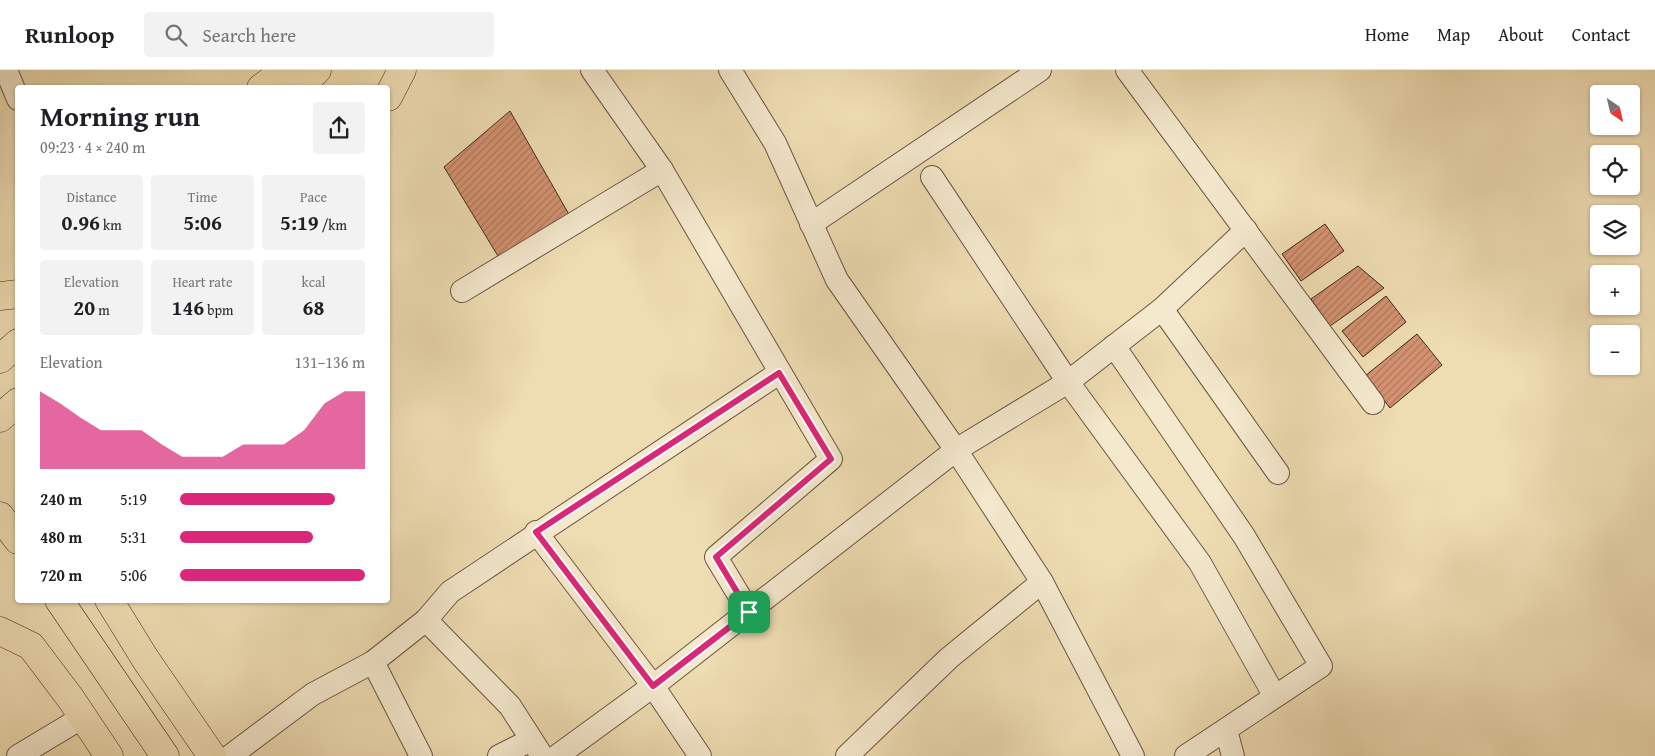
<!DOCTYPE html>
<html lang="en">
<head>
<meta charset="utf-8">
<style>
	:root { --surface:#fff; --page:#f2f2f2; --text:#202124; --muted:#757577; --line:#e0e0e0; --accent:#db2777 }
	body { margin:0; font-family:"Gentium Book Plus",serif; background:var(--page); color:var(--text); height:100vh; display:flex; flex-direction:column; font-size:19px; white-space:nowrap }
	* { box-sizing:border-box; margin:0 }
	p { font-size:16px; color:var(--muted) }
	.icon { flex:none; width:28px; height:28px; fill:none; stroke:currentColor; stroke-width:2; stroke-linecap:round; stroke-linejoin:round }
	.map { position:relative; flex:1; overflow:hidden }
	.sheet { position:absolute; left:15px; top:15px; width:375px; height:518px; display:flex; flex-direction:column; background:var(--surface); border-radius:5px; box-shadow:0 1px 4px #0004 }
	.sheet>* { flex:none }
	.needle { width:32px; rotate:146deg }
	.fabs { position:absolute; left:1590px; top:15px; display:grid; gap:10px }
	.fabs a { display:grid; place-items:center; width:50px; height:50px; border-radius:5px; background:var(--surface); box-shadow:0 1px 4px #0004; font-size:25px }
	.pin { position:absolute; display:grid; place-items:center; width:42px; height:42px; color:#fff; margin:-21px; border-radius:10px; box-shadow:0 2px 8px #0006 }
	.round { display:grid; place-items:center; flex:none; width:52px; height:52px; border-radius:5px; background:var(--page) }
	.headline { display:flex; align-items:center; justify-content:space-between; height:85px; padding:0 25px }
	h1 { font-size:28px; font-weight:600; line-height:38px }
	.stats { display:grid; grid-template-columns:repeat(3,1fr); gap:8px; height:85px; padding:5px 25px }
	.stats div { display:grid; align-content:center; border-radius:5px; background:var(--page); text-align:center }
	.stats b { font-size:21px; font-weight:600 }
	.stats small { font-size:14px; font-weight:400 }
	.stats p { font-size:14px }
	.chart { height:140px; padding:10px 25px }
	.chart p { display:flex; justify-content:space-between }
	.chart svg { width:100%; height:90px; margin-top:5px; fill:var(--accent); opacity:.7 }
	ul { padding:0 25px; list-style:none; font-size:16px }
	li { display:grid; grid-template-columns:80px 60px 1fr; align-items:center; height:38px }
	li i { height:12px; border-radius:6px; background:var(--accent) }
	header { display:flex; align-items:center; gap:30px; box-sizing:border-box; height:70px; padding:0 25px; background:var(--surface); border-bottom:1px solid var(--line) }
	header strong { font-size:24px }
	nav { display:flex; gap:28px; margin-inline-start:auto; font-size:18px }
	.search { width:350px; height:45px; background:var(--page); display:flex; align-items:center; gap:12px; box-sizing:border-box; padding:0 18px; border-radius:5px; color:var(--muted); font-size:19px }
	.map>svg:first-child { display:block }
</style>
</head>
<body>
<header>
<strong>Runloop</strong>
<div class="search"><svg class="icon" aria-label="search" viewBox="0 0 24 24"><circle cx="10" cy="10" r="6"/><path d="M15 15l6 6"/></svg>Search here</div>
<nav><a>Home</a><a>Map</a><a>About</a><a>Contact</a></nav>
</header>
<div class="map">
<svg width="1655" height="686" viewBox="0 0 1655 686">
	<defs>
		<pattern id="building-hatch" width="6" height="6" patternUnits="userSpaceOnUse" patternTransform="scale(1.25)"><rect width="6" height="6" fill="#d49271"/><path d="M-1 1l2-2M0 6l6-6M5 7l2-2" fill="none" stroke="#ad775c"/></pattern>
	</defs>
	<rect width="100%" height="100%" fill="#eedcb2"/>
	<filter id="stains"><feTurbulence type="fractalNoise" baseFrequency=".004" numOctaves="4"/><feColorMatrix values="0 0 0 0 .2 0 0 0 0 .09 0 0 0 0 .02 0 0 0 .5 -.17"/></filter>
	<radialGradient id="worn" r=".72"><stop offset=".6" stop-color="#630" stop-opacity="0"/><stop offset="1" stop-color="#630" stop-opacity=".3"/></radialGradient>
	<g fill="url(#building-hatch)" stroke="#3f2a1e">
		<path d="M510 41 575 155 504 196 444 97Z"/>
		<path d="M1325 154 1344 181 1301 211 1282 184Z"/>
		<path d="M1358 196 1384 218 1330 256 1311 229Z"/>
		<path d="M1386 226 1406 252 1363 287 1342 261Z"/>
		<path d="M1417 264 1442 295 1390 338 1365 306Z"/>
	</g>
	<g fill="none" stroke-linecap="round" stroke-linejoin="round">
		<g stroke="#6b5643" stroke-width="24">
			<g id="street">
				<path d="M6 0 18 29"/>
				<path d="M592 0 662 100 831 389 716 487 749 542"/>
				<path d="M730 0 775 73 837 210 956 380 1042 512 1133 686"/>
				<path d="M1127 0 1373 333"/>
				<path d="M932 107 1068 312 1200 493 1274 625"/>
				<path d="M811 154 1040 0"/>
				<path d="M462 221 662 100"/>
				<path d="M1162 239 1278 403"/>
				<path d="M1114 276 1244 466 1321 596 1186 686"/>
				<path d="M536 462 653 616 700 686"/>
				<path d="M426 550 510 636 542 686"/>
				<path d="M373 592 421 686"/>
				<path d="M1226 660 1233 686"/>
				<path d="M18 686 83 647"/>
				<path d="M230 686 313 624 373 592 426 550 450 522 779 303"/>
				<path d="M499 686 531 670"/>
				<path d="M557 686 653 616 956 380 1068 312 1162 239 1246 160"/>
				<path d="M847 686 949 588 1042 512"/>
			</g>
		</g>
		<g stroke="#3f2a1e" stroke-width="29">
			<g id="highway">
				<path d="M261 18 286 0"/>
				<path d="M298 18 317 0"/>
				<path d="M388 27 402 0"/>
				<path d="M0 226 18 224"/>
				<path d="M0 289 18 273"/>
				<path d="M0 348 18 332"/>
				<path d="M0 446 18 470"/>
				<path d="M59 530 165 686"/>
				<path d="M109 530 146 590 212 686"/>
				<path d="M0 561 31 576 71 629 109 686"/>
			</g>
		</g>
		<use href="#street" stroke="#f4e8cd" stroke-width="22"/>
		<use href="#highway" stroke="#eedcb2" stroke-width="28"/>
	</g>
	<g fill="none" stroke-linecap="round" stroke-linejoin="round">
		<g stroke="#fff" stroke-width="10">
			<path id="route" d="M779 303 831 389 716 487 749 542 653 616 536 462Z"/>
		</g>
		<use href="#route" stroke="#db2777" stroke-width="6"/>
	</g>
	<rect width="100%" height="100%" filter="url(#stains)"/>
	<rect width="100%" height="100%" fill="url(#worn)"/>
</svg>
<div class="fabs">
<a><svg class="needle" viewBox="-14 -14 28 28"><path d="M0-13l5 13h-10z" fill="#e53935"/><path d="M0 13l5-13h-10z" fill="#757577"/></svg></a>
<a><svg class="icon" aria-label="locate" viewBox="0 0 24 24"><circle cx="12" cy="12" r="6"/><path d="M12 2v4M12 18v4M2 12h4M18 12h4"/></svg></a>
<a><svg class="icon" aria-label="layers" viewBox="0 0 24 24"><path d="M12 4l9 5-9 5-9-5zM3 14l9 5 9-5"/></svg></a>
<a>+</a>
<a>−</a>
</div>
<div class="pin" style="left:749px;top:542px;background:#1e9e55"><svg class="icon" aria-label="arrive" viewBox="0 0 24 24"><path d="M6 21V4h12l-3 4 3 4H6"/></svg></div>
<section class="sheet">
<div class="headline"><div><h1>Morning run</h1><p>09:23 · 4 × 240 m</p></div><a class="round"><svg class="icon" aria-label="share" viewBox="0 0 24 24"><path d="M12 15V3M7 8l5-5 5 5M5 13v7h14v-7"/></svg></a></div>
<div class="stats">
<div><p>Distance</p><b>0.96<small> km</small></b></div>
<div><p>Time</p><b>5:06</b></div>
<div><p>Pace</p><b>5:19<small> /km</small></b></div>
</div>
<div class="stats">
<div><p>Elevation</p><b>20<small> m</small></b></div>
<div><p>Heart rate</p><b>146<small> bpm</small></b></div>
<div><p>kcal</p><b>68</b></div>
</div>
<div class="chart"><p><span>Elevation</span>131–136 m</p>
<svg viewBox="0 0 160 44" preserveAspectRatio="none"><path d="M0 44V6L10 12L20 19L30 25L40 25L50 25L60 32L70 38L80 38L90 38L100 32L110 32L120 32L130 25L140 12L150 6L160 6V44z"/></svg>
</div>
<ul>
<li><b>240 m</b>5:19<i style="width:84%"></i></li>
<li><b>480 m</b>5:31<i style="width:72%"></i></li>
<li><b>720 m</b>5:06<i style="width:100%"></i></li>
</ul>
</section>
</div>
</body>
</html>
